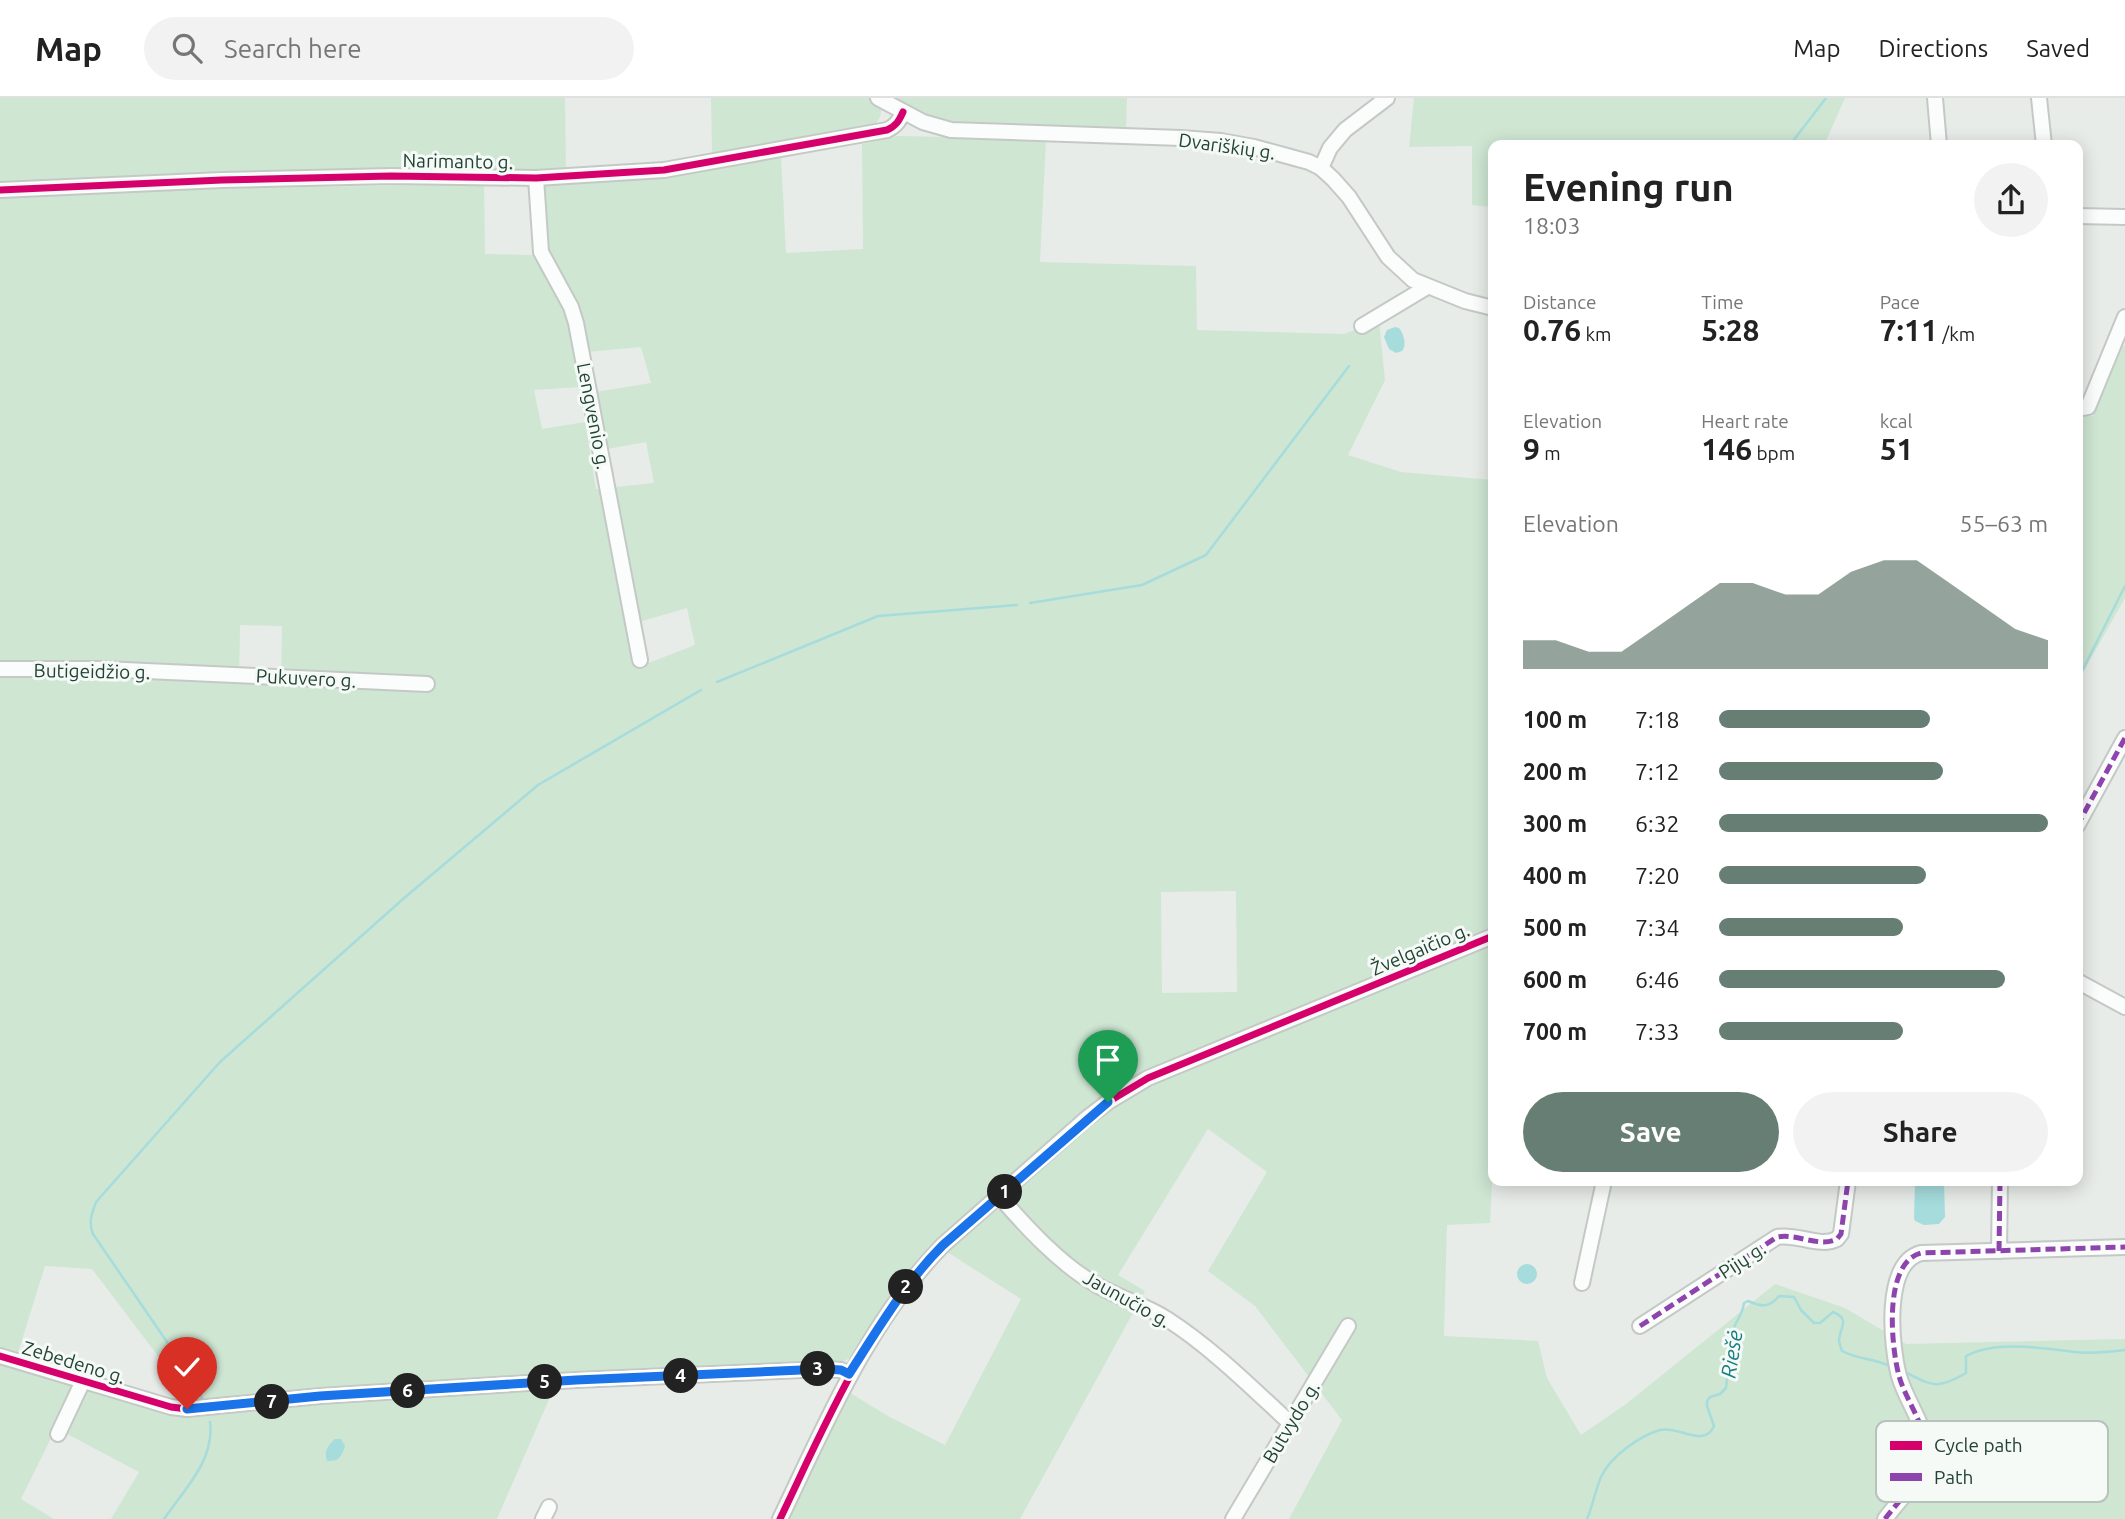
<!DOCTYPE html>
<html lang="en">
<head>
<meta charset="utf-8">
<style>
	:root { --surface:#fff; --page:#f2f2f2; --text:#222; --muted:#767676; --line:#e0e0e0; --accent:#677e74 }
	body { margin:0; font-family:Ubuntu,sans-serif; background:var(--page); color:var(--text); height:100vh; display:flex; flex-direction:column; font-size:26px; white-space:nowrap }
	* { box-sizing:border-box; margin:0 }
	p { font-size:23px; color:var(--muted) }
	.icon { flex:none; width:38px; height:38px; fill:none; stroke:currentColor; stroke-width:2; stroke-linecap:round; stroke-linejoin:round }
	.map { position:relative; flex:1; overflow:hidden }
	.sheet { position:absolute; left:1488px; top:42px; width:595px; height:1046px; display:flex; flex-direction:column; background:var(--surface); border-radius:14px; box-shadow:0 4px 18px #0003 }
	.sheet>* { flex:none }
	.pin { position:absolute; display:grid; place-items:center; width:60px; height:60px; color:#fff; margin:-72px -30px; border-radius:50% 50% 50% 0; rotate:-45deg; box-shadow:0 0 7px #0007 }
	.pin .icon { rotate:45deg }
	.km { position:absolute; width:35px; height:35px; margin:-18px; border-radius:50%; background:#222; color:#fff; font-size:19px; line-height:35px; text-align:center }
	.round { display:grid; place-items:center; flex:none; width:74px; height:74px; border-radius:37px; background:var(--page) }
	.headline { display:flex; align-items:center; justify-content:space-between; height:119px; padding:0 35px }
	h1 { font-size:38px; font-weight:600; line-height:52px }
	.metrics { display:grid; grid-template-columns:repeat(3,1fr); gap:10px; height:119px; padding:7px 35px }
	.metrics div { display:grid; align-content:center }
	.metrics b { font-size:30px; font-weight:600 }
	.metrics small { font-size:19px; font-weight:400 }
	.metrics p { font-size:19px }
	.chart { height:196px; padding:14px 35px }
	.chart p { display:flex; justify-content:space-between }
	.chart svg { width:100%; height:126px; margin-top:7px; fill:var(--accent); opacity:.7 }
	.button { display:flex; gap:14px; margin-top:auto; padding:14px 35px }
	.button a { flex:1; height:80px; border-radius:42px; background:var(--accent); color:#fff; font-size:28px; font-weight:600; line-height:80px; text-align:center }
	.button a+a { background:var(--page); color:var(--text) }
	ul { padding:0 35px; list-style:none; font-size:23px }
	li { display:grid; grid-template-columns:112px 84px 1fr; align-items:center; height:52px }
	li i { height:18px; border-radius:9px; background:var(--accent) }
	header { display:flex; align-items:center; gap:42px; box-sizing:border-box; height:98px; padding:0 35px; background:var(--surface); border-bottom:2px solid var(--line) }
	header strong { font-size:33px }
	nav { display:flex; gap:38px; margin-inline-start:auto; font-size:24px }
	.search { width:490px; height:63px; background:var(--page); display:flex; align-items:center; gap:18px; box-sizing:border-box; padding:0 24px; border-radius:38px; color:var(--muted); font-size:26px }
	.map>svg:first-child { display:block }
</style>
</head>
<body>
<header>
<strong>Map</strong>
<div class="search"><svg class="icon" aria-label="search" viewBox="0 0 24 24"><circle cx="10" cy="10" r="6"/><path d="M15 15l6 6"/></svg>Search here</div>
<nav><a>Map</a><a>Directions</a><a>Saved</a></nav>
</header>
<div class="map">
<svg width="2125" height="1421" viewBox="0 0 2125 1421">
	<rect width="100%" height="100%" fill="#e7ece9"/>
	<g fill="#cfe6d3" fill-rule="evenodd">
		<path d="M0 0H565L566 74H265L135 77 0 85Z"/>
		<path d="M711 0H869C882 7 885 14 875 27L712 56Z"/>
		<path d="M890 0H1127L1126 32 956 27 930 22Z"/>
		<path d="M1414 0H1845L1824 47H1493V109L1472 107V48L1409 49Z"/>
		<path d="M897 38 1046 41 1040 164 1196 168 1197 232 1344 236 1379 223 1385 282 1348 357 1401 374 1493 382V833L1171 965 983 1105 861 1249 850 1260 842 1264 182 1306 183 1291 92 1171 45 1168 17 1258 0 1253V100L148 92 484 86 485 156 533 157 532 85 634 82 781 58 786 155 863 151 862 46ZM641 249 651 285 595 294 607 351 646 344 654 385 596 391 585 324 542 331 534 292 581 289 577 255ZM687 510 695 547 638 569 629 527ZM240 527 282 528 281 585 239 584ZM1236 793 1237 894 1162 895 1161 794Z"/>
		<path d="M2123 248H2125V500L2077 585V316L2093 318Z"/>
		<path d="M1493 843V1065L1490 1125 1447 1127 1444 1238 1538 1243 1547 1280 1581 1337 1626 1306 1775 1186 1845 1210 1906 1246 2125 1241V1421H1289L1342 1322 1255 1208 1208 1173 1267 1074 1208 1031 1118 1177 1145 1193 1020 1421H785L847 1293 888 1318 945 1347 1021 1201 944 1152 1092 1023 1151 984Z"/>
		<path d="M0 1262 145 1307 310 1303 554 1290 497 1421H111L139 1374 56 1330 21 1401 54 1421H0Z"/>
	</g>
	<g fill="#a6dcdc">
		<path d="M1395 229 1399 230C1404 236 1407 248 1402 253L1396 255 1389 251 1384 239 1387 232Z"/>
		<path d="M1915 1083H1944L1945 1119 1939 1126 1924 1127 1915 1123 1914 1120Z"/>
		<circle cx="1527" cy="1176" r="10"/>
		<path d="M335 1341H341L345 1348C342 1358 339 1364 327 1363 324 1353 327 1348 335 1341Z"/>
	</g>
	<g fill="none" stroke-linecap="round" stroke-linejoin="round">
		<g stroke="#a6dcdc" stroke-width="2.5">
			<path d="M1790 47 1826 0"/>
			<path d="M1030 505 1142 487 1206 457 1349 268"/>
			<path d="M2077 583 2125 488"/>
			<path d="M717 584 878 518 1017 507"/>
			<path d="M1905 1274C1932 1288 1937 1292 1966 1275V1258C1995 1242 2043 1250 2075 1254 2091 1256 2109 1254 2125 1252"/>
			<path d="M204 1304 191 1279 93 1136C88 1124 92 1115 96 1104L220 964 403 801 538 687 701 592"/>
			<path d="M164 1421C184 1392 215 1362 210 1324"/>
			<path d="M1587 1421C1593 1407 1595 1393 1601 1379 1610 1359 1639 1338 1660 1332 1678 1327 1704 1351 1714 1328L1707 1308V1303L1710 1299 1720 1296 1726 1290 1728 1270 1738 1245C1727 1225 1741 1226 1744 1205L1748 1203C1762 1209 1769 1210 1779 1198L1794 1199 1801 1212 1814 1225H1820L1833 1214C1850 1221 1841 1228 1839 1241 1839 1245 1841 1250 1842 1253 1859 1262 1874 1260 1892 1269"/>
		</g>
		<g stroke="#c4c9c6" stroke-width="18">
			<g id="minor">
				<path d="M878 0 923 24 951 32 1181 40 1221 43 1254 49 1309 64 1321 70 1333 81 1349 99 1388 159 1413 182 1465 203 1493 210"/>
				<path d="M1935 0 1939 47"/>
				<path d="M2039 0 2044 47"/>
				<path d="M1321 70 1330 50 1345 32 1387 0"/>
				<path d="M536 80 541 154 571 209 576 225 640 562"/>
				<path d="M0 92 222 82 391 78 536 80 664 72 887 32C896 28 899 23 903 14"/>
				<path d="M2077 118 2125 119"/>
				<path d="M1362 228 1427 189"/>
				<path d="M2077 311 2088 309 2125 219"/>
				<path d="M0 571H103L427 586"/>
				<path d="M2077 728 2125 640"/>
				<path d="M2077 883 2125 909"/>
				<path d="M1000 1099C1026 1129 1060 1166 1095 1186 1118 1200 1144 1206 1167 1221 1212 1250 1251 1289 1290 1325"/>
				<path d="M1999 1153 2000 1083"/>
				<path d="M1582 1185 1604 1083"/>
				<path d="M1640 1228 1777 1139C1797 1135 1819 1150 1837 1141L1841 1136 1848 1083"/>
				<path d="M0 1258 171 1309 187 1311 320 1298 576 1282 824 1271 841 1272 849 1276"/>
				<path d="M58 1336 83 1283"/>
				<path d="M543 1421 549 1409"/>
				<path d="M780 1421C826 1325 868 1224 943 1147L1087 1020 1108 1004 1148 980 1493 838"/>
				<path d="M1233 1421 1348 1228"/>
				<path d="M1885 1421C1898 1403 1927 1376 1926 1353 1926 1327 1906 1303 1899 1278 1891 1248 1883 1165 1921 1155L2125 1149"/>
			</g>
		</g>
		<use href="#minor" stroke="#fbfcfc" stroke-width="14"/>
		<g stroke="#8e44ad" stroke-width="5" stroke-dasharray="10 5" stroke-linecap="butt">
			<path d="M2077 728 2125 640"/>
			<path d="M1999 1153 2000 1083"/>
			<path d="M1640 1228 1777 1139C1797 1135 1819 1150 1837 1141L1841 1136 1848 1083"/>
			<path d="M1885 1421C1898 1403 1927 1376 1926 1353 1926 1327 1906 1303 1899 1278 1891 1248 1883 1165 1921 1155L2125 1149"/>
		</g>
		<g stroke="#f5faf7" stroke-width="11">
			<g id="cycleway">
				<path d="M0 92 222 82 391 78 536 80 664 72 887 32C896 28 899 23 903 14"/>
				<path d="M0 1258 171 1309 187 1311 320 1298 576 1282 824 1271 841 1272 849 1276"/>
				<path d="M780 1421C826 1325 868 1224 943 1147L1087 1020 1108 1004 1148 980 1493 838"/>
			</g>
		</g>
		<use href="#cycleway" stroke="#d6006c" stroke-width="7"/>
	</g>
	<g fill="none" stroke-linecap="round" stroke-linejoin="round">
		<g stroke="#fff" stroke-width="14">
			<path id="route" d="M187 1311 320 1298 576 1282 824 1271 841 1272 849 1276C878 1231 905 1185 943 1147L1108 1004"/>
		</g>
		<use href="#route" stroke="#1a73e8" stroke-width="9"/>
	</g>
	<g text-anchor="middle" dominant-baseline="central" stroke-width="6" stroke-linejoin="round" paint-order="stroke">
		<g font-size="19" fill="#224235" stroke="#f5faf7">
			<text transform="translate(1227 48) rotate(8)">Dvariškių g.</text>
			<text transform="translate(458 63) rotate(1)">Narimanto g.</text>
			<text transform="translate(594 318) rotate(79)">Lengvenio g.</text>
			<text transform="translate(92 573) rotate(1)">Butigeidžio g.</text>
			<text transform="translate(306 580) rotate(3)">Pukuvero g.</text>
			<text transform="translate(1420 851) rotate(-23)">Žvelgaičio g.</text>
			<text transform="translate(1742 1162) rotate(-33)">Pijų g.</text>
			<text transform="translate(1127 1201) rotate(29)">Jaunučio g.</text>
			<text transform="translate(74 1264) rotate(17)">Zebedeno g.</text>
			<text transform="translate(1291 1324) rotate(-59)">Butvydo g.</text>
		</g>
		<g font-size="21" font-style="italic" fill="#187f82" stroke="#f5faf7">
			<text transform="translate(1731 1256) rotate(-81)">Riešė</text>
		</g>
	</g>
	<rect x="1876" y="1323" width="232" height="81" rx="10" fill="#f5faf7" stroke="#b6c3bd" stroke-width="2"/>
	<rect x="1890" y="1343" width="32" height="9" fill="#d6006c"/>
	<rect x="1890" y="1375" width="32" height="8" fill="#8e44ad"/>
	<g font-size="19" fill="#224235">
		<text x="1934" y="1354">Cycle path</text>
		<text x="1934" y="1386">Path</text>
	</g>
</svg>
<div class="pin" style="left:1108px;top:1004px;background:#1e9e55"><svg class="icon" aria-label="arrive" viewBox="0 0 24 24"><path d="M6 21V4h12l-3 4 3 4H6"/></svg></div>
<div class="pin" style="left:187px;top:1311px;background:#d93025"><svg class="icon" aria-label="check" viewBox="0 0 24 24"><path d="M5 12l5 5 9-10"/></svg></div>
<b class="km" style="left:1005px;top:1094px">1</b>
<b class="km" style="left:906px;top:1189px">2</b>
<b class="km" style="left:818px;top:1271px">3</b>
<b class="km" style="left:681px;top:1278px">4</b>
<b class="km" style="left:545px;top:1284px">5</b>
<b class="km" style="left:408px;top:1293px">6</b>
<b class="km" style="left:272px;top:1304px">7</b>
<section class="sheet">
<div class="headline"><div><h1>Evening run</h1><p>18:03</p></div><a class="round"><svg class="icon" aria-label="share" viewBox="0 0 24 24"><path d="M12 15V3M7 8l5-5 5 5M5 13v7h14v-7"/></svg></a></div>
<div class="metrics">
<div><p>Distance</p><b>0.76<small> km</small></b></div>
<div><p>Time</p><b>5:28</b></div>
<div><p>Pace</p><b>7:11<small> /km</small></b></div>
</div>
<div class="metrics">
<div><p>Elevation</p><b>9<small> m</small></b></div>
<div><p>Heart rate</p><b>146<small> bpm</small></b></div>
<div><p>kcal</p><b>51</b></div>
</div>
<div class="chart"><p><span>Elevation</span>55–63 m</p>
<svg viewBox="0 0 160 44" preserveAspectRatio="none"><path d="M0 44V34L10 34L20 38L30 38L40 30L50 22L60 14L70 14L80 18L90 18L100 10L110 6L120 6L130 14L140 22L150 30L160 34V44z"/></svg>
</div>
<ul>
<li><b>100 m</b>7:18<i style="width:64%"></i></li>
<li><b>200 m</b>7:12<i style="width:68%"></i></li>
<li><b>300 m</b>6:32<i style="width:100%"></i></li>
<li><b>400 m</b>7:20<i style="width:63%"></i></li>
<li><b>500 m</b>7:34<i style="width:56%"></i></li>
<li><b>600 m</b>6:46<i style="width:87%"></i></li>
<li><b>700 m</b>7:33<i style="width:56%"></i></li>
</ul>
<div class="button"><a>Save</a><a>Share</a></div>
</section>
</div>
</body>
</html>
